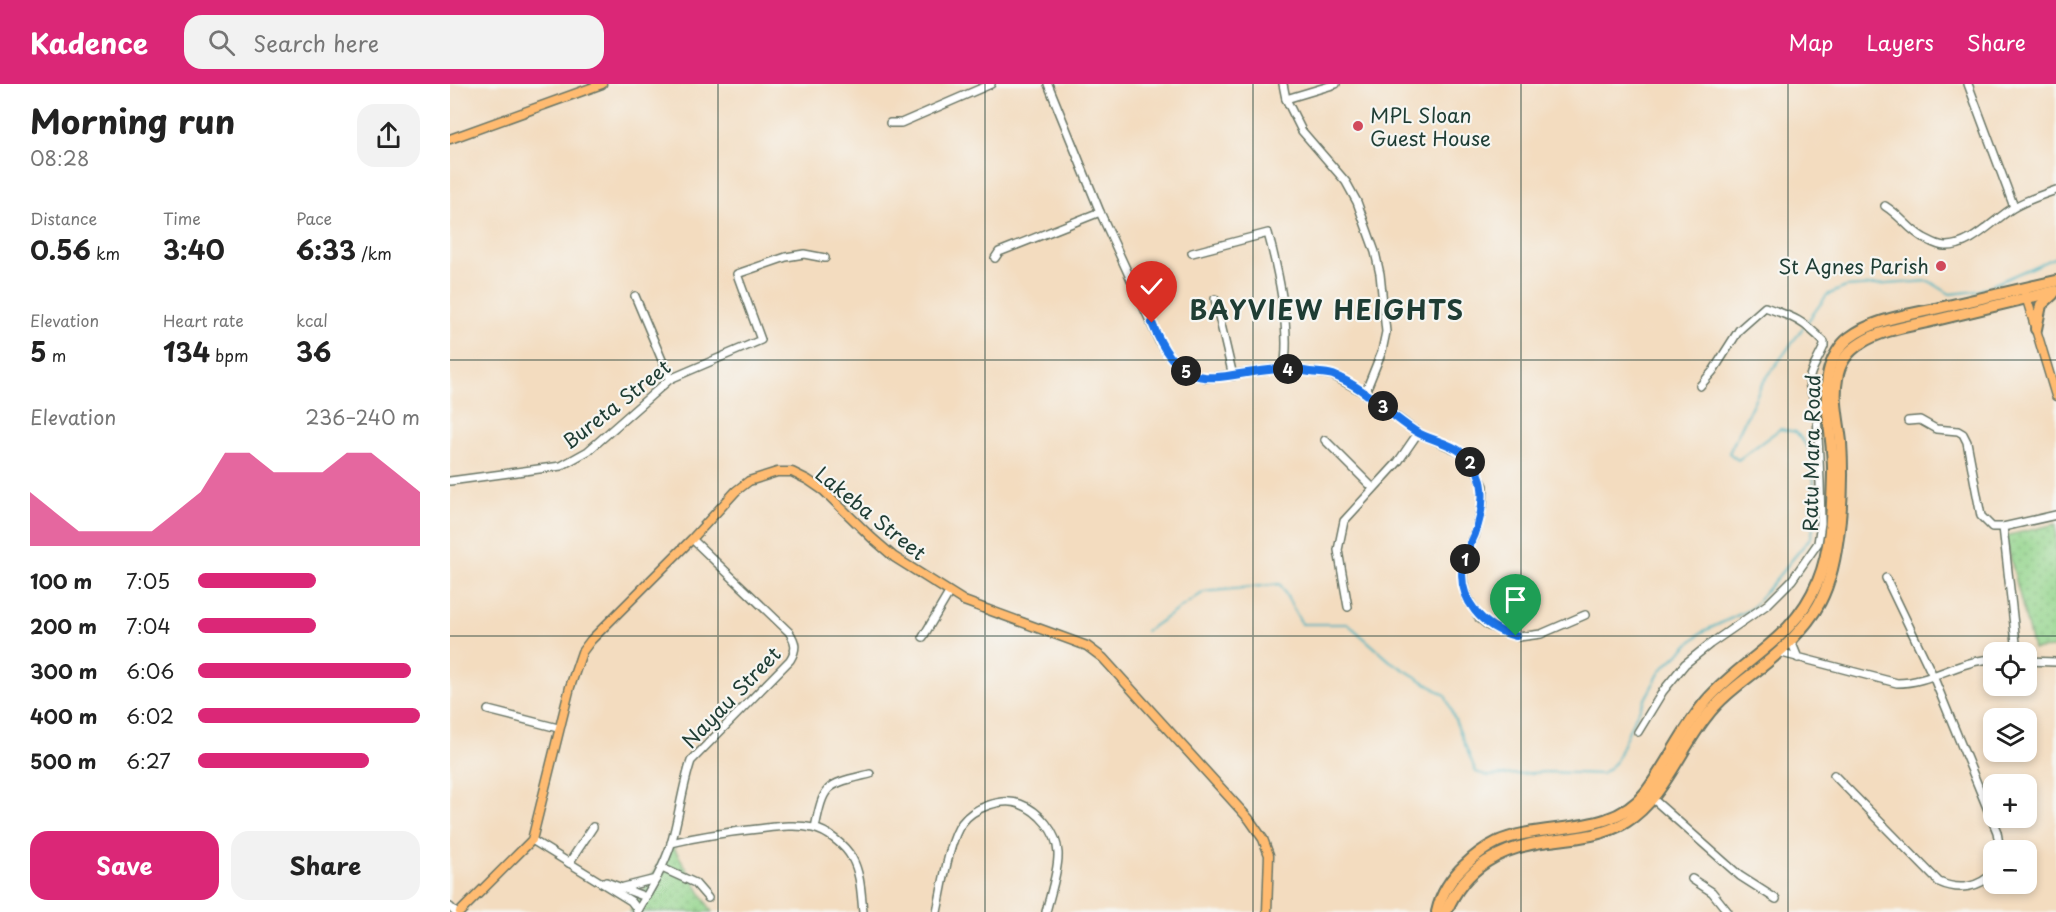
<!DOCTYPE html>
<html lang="en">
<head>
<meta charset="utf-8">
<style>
	:root { --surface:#fff; --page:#f2f2f2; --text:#222; --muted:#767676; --accent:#db2777 }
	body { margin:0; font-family:"Playpen Sans",sans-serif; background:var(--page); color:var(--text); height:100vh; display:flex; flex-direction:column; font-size:22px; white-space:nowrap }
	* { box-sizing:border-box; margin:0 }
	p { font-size:20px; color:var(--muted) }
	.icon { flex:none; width:33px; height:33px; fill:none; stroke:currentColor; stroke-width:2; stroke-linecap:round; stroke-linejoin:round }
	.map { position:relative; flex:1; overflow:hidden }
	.sheet { display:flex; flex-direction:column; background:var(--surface); width:450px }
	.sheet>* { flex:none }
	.buttons { position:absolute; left:1533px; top:558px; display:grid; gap:12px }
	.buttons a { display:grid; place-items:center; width:54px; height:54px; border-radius:12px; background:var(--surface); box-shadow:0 3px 9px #0003; font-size:30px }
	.pin { position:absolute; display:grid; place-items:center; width:51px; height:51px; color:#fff; margin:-62px -26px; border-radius:50% 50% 50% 0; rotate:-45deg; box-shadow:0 0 6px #0007 }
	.pin .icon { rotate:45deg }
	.km { position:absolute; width:30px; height:30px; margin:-15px; border-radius:50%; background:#222; color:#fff; font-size:16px; line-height:30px; text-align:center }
	.round { display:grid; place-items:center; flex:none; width:63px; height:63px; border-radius:18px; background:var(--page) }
	.head { display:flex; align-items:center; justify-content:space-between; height:102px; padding:0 30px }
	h1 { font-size:33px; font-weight:700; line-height:45px }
	.figures { display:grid; grid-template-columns:repeat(3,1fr); gap:9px; height:102px; padding:6px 30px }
	.figures div { display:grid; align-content:center }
	.figures b { font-size:26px; font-weight:700 }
	.figures small { font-size:16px; font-weight:400 }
	.figures p { font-size:16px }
	.chart { height:168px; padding:12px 30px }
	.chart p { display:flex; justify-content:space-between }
	.chart svg { width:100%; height:108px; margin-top:6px; fill:var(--accent); opacity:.7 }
	.button { display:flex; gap:12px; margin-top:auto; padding:12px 30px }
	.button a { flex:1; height:69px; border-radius:18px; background:var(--accent); color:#fff; font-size:24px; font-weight:700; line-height:69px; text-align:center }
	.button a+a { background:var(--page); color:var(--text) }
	ul { padding:0 30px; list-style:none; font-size:20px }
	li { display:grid; grid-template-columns:96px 72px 1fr; align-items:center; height:45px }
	li i { height:15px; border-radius:8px; background:var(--accent) }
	header { display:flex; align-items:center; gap:36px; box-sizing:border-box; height:84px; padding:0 30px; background:var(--accent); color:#fff }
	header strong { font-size:28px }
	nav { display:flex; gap:33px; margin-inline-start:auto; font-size:21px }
	.search { width:420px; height:54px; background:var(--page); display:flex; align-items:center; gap:15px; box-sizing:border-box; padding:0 21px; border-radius:18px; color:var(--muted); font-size:22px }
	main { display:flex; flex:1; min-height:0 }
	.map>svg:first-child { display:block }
</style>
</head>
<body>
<header>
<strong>Kadence</strong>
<div class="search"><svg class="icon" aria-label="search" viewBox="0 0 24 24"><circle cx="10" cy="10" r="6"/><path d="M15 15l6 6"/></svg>Search here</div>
<nav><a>Map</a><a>Layers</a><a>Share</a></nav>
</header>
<main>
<section class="sheet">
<div class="head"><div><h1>Morning run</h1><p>08:28</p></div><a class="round"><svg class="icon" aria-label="share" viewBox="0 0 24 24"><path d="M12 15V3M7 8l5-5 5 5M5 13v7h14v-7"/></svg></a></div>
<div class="figures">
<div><p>Distance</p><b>0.56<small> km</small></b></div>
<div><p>Time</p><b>3:40</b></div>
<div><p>Pace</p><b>6:33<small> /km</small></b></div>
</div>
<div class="figures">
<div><p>Elevation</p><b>5<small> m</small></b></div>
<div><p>Heart rate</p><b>134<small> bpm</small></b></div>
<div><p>kcal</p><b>36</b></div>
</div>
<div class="chart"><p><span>Elevation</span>236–240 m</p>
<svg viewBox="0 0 160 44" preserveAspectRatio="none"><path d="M0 44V22L10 30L20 38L30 38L40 38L50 38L60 30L70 22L80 6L90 6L100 14L110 14L120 14L130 6L140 6L150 14L160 22V44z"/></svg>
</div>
<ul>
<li><b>100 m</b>7:05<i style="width:53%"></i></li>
<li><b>200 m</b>7:04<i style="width:53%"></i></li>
<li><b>300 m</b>6:06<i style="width:96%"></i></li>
<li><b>400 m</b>6:02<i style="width:100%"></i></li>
<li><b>500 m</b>6:27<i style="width:77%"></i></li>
</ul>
<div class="button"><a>Save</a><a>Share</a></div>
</section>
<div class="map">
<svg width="1606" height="828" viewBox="0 0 1606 828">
	<defs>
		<pattern id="park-dots" width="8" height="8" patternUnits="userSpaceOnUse" patternTransform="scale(1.5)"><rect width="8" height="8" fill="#93d48b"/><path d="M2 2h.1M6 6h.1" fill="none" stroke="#77ad72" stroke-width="1.8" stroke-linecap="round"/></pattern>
	</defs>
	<rect width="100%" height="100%" fill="#f6f6f2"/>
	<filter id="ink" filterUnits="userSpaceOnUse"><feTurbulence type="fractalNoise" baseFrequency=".0167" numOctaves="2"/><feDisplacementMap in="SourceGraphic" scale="12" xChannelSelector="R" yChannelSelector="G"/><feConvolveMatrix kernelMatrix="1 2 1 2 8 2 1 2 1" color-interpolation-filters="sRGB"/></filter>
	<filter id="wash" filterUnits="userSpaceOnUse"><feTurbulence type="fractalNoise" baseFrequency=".008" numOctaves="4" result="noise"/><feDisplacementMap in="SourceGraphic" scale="24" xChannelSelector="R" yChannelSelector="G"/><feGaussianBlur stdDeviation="1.35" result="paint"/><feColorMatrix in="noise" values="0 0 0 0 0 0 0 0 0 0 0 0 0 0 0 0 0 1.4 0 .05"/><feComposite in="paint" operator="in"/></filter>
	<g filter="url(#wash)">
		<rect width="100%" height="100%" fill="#f3dcbf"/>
		<g fill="url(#park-dots)" stroke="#598860" stroke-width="1.5">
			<path d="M1606 440V564L1583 565 1555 452Z"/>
			<path d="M221 759 262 828H180Z"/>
		</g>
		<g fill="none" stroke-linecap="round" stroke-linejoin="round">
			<path stroke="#40afbc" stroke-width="2" d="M696 547 754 508 830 500 852 540H898L940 577 995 611 1026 688 1038 692 1095 688 1152 690 1165 679 1183 637 1211 586 1252 548 1301 525 1361 453 1366 432 1362 369 1346 348 1330 345 1288 376 1279 369 1312 300 1377 211 1396 203 1479 197 1500 210 1528 207 1606 173"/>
		</g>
	</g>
	<g filter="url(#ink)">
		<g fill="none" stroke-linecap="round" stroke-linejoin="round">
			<g stroke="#697565" stroke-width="10">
				<g id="minor">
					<path d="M598 0 650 128 709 257 727 282 739 290 756 294 834 284 882 291 915 309 968 349 1011 368 1024 382 1034 402 1033 419 1025 452 1017 466 1013 481V495L1015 509 1029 534 1039 542 1069 553 1091 550 1135 531"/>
					<path d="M833 0 836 15 852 47 896 98 907 118 925 168 930 190 936 248 932 267 915 309"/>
					<path d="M1518 0 1564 123"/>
					<path d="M836 15 886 0"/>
					<path d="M440 39H451L541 0"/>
					<path d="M1435 122C1451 132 1459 146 1474 154 1480 157 1488 162 1495 162 1521 163 1543 136 1563 124 1576 116 1592 111 1606 106"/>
					<path d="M742 169 818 149C828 186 841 246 834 284"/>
					<path d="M545 174 549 168 650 128"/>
					<path d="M185 212 220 295"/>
					<path d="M765 215 783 292"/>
					<path d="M1250 302 1263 287 1289 246 1315 223C1343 233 1353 236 1374 258V262C1362 290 1351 292 1368 323"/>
					<path d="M1458 337 1470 336 1486 345 1508 347 1513 350 1517 358 1531 432 1542 443H1553L1606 431"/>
					<path d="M875 356 923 404"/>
					<path d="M0 397 111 382 138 367 220 295 311 256 287 190 336 173 354 170 375 174"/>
					<path d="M1553 443 1567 568"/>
					<path d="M1436 494 1483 592 1547 748 1550 766"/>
					<path d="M898 523 888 466 894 437 948 378 968 349"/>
					<path d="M473 553 499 509"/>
					<path d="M1341 557 1348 574"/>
					<path d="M1328 568 1447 599C1481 599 1509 576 1544 575"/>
					<path d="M1576 577 1606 578"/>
					<path d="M38 626 108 644"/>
					<path d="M1188 648 1213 607 1235 580 1260 560 1318 520 1342 496 1368 459 1371 439 1370 398 1367 328 1368 323 1378 320"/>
					<path d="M1384 691 1489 798C1509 807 1529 804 1544 788"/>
					<path d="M1202 714 1290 792 1326 815"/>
					<path d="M365 744C374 699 376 701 420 690"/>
					<path d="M82 756 181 817 188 826"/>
					<path d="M221 759C250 752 278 748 308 745 326 743 345 740 363 744 377 747 395 761 402 774 411 790 411 810 413 828"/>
					<path d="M119 779 143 743"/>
					<path d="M212 784 245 799 258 814"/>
					<path d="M1242 795 1262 808 1278 828"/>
					<path d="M156 798 196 813"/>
					<path d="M174 803 206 795"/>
					<path d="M0 823 5 828"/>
					<path d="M187 828C200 806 213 785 221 760 229 733 232 704 241 677L340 576C347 565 346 558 339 548L242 455"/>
					<path d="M487 828C492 806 499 755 512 739 523 724 552 713 570 720 589 727 607 748 608 769 609 786 600 811 596 828"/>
				</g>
			</g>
			<g stroke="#697565" stroke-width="11">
				<g id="major">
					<path d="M0 55 152 0"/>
					<path d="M1575 209 1606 312"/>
					<path d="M10 828 82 756 120 603 132 568 141 556 242 455 286 407 299 397 327 388H342L358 396 374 407 422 454 444 473 514 517 637 562 653 574 799 735 813 755 819 771 817 828"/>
				</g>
			</g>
			<g stroke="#697565" stroke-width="14">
				<g id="highway">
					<path d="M1586 245 1591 221 1603 210"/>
					<path d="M987 828C991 810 1001 794 1015 781 1024 772 1035 764 1047 758 1094 737 1161 754 1196 708 1218 679 1233 644 1257 616 1296 572 1344 556 1368 497 1382 463 1382 424 1383 388 1384 357 1371 311 1380 283 1383 273 1390 261 1399 254 1423 235 1459 231 1489 224 1528 215 1567 206 1606 197"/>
					<path d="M996 828C1015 782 1051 763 1099 757 1125 754 1153 752 1176 738 1212 716 1230 666 1256 633 1280 601 1317 584 1343 554 1353 543 1363 532 1370 518 1391 478 1394 404 1391 358 1389 338 1383 316 1387 295 1389 279 1398 267 1411 259 1433 245 1461 242 1486 236 1526 226 1566 217 1606 207"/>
				</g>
			</g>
			<use href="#minor" stroke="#fff" stroke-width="7"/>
			<use href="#major" stroke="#ffbb71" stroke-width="8"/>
			<use href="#highway" stroke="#ffbb71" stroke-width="10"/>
		</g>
	</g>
	<g fill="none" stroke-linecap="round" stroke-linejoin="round" filter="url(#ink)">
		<g stroke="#fff" stroke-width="12">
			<path id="route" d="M702 239C734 320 769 287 833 285 842 284 852 287 860 288 867 289 876 289 883 291 914 303 937 329 965 347 979 356 998 358 1011 368 1039 387 1035 422 1025 450 1021 460 1015 469 1013 480 1007 516 1033 544 1066 552"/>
		</g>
		<use href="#route" stroke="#1a73e8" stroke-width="8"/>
	</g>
	<path fill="none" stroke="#1f3d34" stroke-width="1.5" stroke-opacity="0.55" d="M268 0V828M535 0V828M803 0V828M1071 0V828M1338 0V828M0 276H1606M0 552H1606"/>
	<g fill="#d1495b" stroke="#f6f6f2" stroke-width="2">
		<circle cx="908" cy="42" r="6"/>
		<circle cx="1491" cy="182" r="6"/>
	</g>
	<g text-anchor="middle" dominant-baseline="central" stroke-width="4.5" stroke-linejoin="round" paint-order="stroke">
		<g font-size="20" fill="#1f3d34" stroke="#f6f6f2" text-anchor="start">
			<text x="920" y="31">MPL Sloan<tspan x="920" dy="23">Guest House</tspan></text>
			<text x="1479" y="182" text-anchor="end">St Agnes Parish</text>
		</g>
		<g font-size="20" fill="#1f3d34" stroke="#f6f6f2">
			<text transform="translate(166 320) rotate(-38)">Bureta Street</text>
			<text transform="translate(1361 369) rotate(-89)">Ratu Mara Road</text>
			<text transform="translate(421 429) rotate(39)">Lakeba Street</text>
			<text transform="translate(281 613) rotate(-46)">Nayau Street</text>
		</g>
		<g font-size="26" font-weight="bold" letter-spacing="1.5" fill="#1f3d34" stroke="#f6f6f2">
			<text x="877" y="225">BAYVIEW HEIGHTS</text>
		</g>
	</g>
</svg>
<div class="buttons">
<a><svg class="icon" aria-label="locate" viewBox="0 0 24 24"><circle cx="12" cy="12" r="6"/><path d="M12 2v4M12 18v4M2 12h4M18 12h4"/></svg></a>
<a><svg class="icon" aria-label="layers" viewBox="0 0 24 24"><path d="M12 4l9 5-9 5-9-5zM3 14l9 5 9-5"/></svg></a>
<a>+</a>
<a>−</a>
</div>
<div class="pin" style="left:1066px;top:552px;background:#1e9e55"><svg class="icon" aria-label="arrive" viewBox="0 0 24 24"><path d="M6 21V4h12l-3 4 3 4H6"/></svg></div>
<div class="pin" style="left:702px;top:239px;background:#d93025"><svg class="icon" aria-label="check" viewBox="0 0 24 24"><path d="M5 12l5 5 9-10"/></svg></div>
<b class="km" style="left:1015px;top:475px">1</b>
<b class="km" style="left:1020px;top:378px">2</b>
<b class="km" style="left:933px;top:322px">3</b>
<b class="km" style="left:838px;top:285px">4</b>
<b class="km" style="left:736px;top:287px">5</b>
</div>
</main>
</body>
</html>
